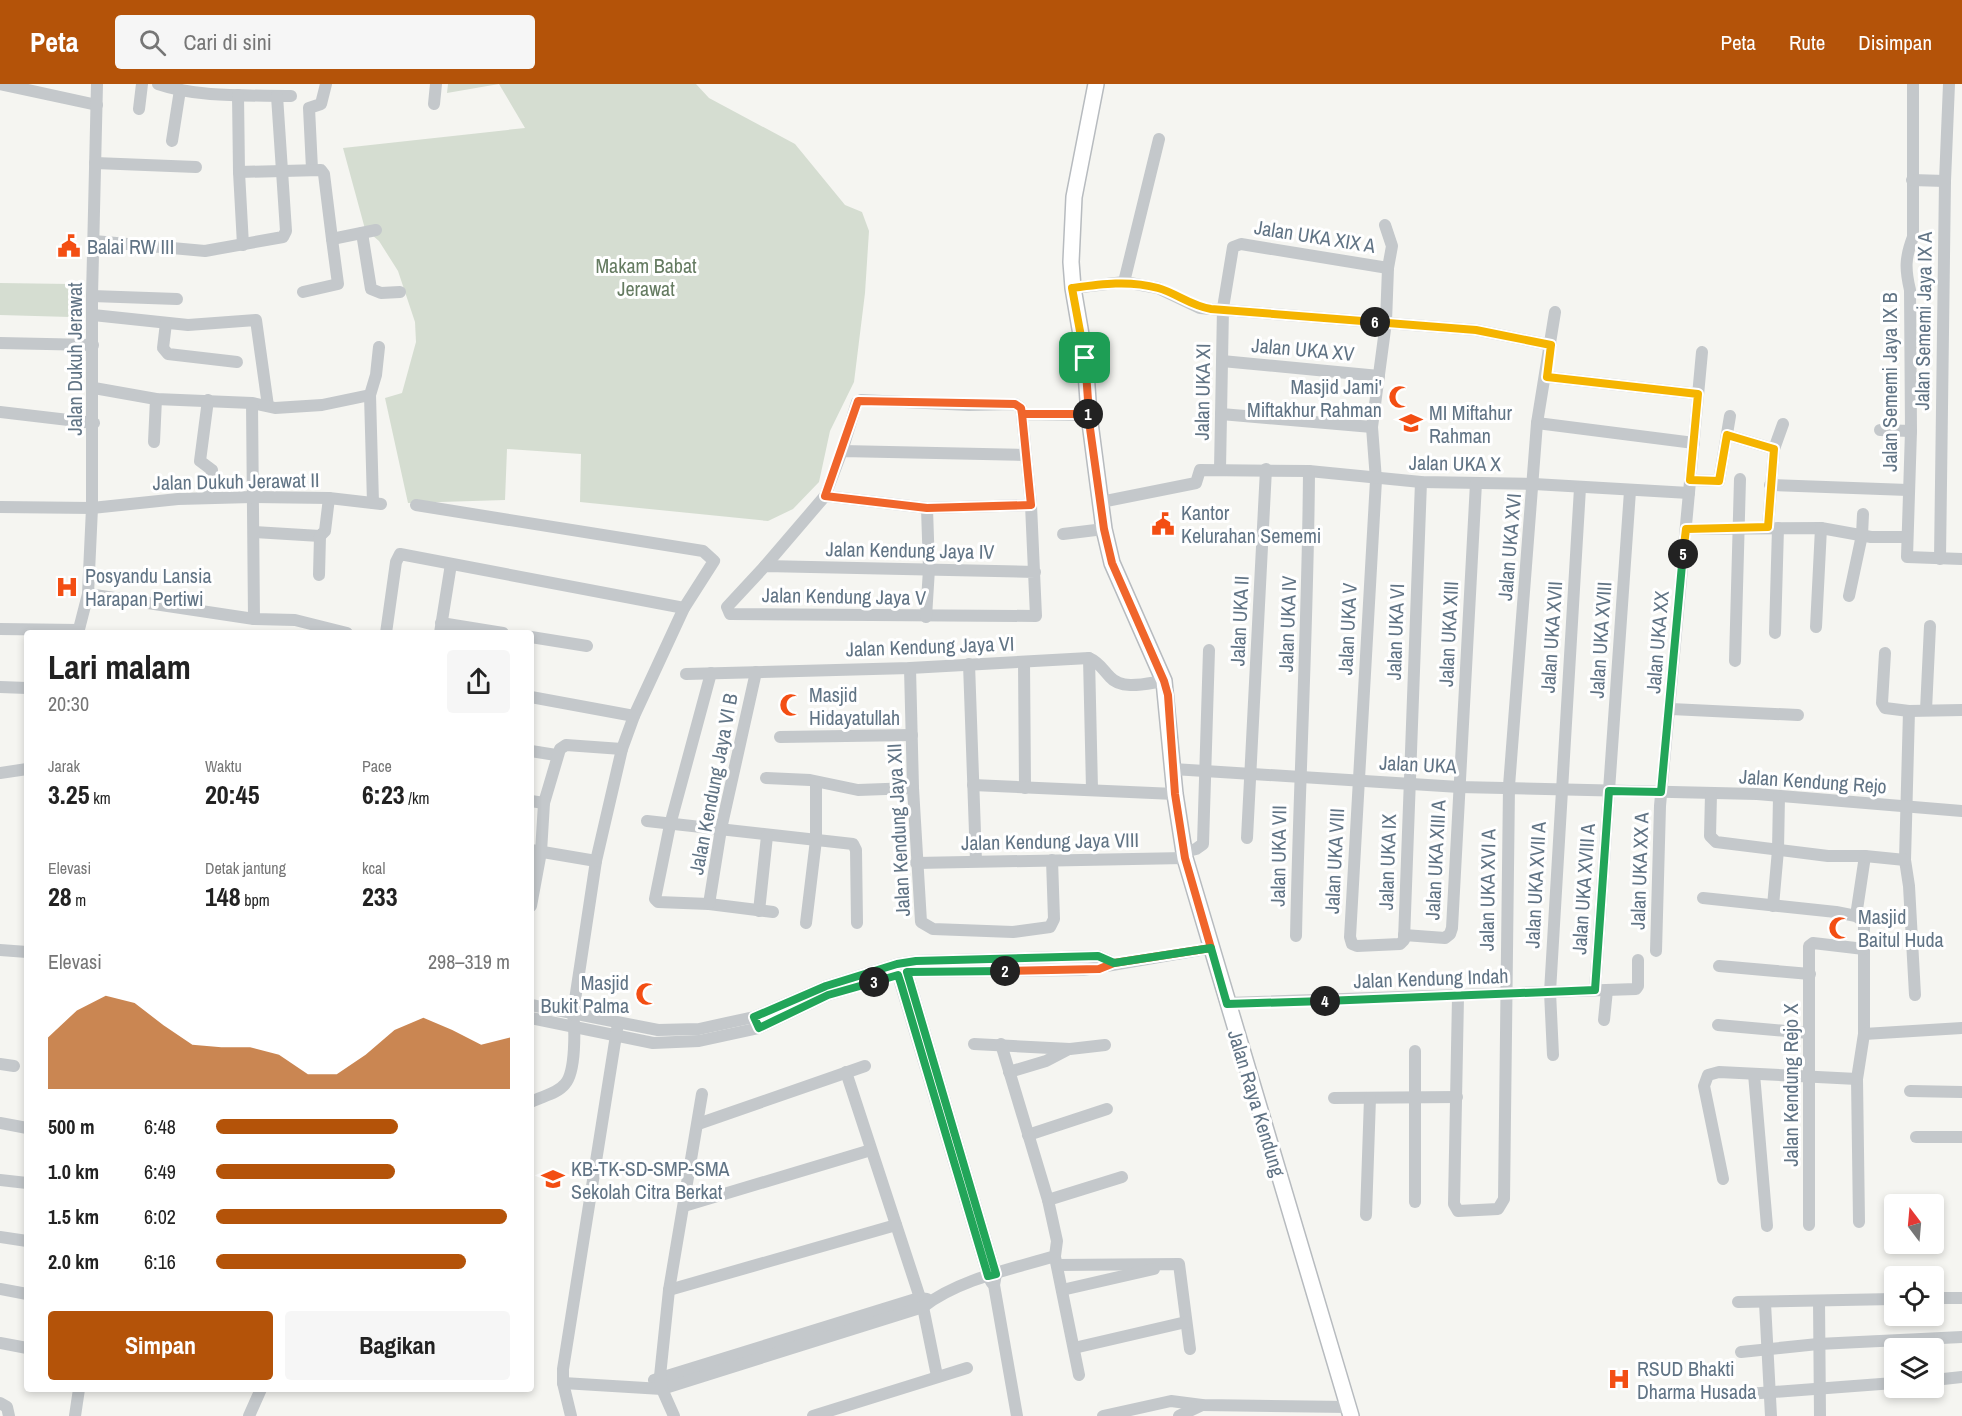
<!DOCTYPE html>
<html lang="id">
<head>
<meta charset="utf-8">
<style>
	:root { --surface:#fff; --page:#f6f6f6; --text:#222; --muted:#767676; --accent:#b45309 }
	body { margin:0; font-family:"Archivo Narrow",sans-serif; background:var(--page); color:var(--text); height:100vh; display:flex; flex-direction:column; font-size:22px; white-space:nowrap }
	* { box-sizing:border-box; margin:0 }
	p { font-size:20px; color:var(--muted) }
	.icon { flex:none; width:33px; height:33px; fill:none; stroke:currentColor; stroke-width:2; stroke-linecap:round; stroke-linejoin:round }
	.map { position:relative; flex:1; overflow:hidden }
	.sheet { position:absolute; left:24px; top:546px; width:510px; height:762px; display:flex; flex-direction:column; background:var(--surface); border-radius:6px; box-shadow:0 3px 9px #0003 }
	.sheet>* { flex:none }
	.needle { width:39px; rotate:344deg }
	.fabs { position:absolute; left:1884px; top:1110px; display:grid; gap:12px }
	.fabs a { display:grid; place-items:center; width:60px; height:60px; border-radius:6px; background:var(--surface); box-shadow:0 3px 9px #0003; font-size:30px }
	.pin { position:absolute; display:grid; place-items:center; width:51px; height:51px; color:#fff; margin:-26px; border-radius:12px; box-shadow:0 3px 9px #0006 }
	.km { position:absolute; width:30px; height:30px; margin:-15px; border-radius:50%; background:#222; color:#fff; font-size:16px; line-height:30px; text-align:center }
	.round { display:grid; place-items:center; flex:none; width:63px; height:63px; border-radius:6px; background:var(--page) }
	.head { display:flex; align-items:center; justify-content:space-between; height:102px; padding:0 24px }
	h1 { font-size:33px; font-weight:700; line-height:45px }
	.figures { display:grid; grid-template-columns:repeat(3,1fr); gap:9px; height:102px; padding:6px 24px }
	.figures div { display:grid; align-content:center }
	.figures b { font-size:26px; font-weight:700 }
	.figures small { font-size:16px; font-weight:400 }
	.figures p { font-size:16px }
	.chart { height:168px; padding:12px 24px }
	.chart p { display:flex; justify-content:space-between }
	.chart svg { width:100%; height:108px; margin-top:6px; fill:var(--accent); opacity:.7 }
	.button { display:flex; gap:12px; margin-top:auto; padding:12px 24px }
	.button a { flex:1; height:69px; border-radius:6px; background:var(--accent); color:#fff; font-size:24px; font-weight:700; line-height:69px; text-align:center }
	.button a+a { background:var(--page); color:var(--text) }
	ul { padding:0 24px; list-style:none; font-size:20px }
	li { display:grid; grid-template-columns:96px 72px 1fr; align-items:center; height:45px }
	li i { height:15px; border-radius:8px; background:var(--accent) }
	header { display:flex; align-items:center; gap:36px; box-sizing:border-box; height:84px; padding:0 30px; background:var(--accent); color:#fff }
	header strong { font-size:28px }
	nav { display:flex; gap:33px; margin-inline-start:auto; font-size:21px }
	.search { width:420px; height:54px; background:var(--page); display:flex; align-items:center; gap:15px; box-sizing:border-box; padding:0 21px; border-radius:6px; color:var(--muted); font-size:22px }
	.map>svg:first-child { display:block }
</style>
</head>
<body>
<header>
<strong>Peta</strong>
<div class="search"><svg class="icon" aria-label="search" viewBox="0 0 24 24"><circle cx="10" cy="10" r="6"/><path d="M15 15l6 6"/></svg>Cari di sini</div>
<nav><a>Peta</a><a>Rute</a><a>Disimpan</a></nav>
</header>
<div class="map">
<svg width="1962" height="1332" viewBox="0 0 1962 1332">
	<rect width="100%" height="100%" fill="#f5f5f1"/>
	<g fill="#d5ddd1">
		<path d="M448 0H696L709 14 795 60 845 121 862 128 869 147 865 209 854 298 830 347 819 398 793 425 768 437 580 418 581 370 507 365 505 416 408 419 385 314 402 309 416 258 415 238 398 187 379 157 365 145 343 64 525 44 499 0 447 9Z"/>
		<path d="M0 199 71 200 70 233 0 231Z"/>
	</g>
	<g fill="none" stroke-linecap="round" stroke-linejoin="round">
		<g stroke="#b7bbbf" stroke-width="18">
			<path id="major" d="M1096 0 1074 113 1071 178 1073 204 1085 274 1089 331 1104 445 1112 479 1164 597 1175 710 1185 774 1351 1332"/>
		</g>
		<g stroke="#c4c8cb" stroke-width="12">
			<path d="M0 0 97 21"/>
			<path d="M158 0C199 14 247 11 291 12"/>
			<path d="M1913 0V153C1905 174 1905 185 1910 206L1911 347 1907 473 1962 475"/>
			<path d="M238 11 239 88 243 161"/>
			<path d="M434 20 436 0"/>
			<path d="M139 25 142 0"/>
			<path d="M172 57 180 6"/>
			<path d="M95 79 196 83"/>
			<path d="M312 85 309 24 321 20 326 0"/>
			<path d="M239 88 321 86 324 90 332 155 376 146"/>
			<path d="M1912 96 1945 97"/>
			<path d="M1385 141 1392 162 1388 184 1386 238 1372 343 1376 396 1350 853 1352 860 1357 862 1400 860 1404 856 1421 398"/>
			<path d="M362 149 371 205 381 209 400 208"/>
			<path d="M94 157 205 167 283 153 286 147 277 12"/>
			<path d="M1124 198 1158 204 1200 224 1211 225 1476 246 1551 261"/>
			<path d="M1073 204 1124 198 1159 55"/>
			<path d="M303 208 338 200 332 155"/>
			<path d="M92 212 177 215"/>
			<path d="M93 231 188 241 256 236 268 322"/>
			<path d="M166 239 163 264 168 270 237 278"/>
			<path d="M0 259 93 261"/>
			<path d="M1222 277 1379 292"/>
			<path d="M1547 293 1698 310"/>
			<path d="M94 304 156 315 252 319 275 324 322 321 370 311 376 291 379 263"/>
			<path d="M370 311 373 419"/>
			<path d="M208 316 200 377 212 386 209 414"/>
			<path d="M252 319 254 535"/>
			<path d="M0 328 94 339"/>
			<path d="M1221 330 1372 343"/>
			<path d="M1537 339 1694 359"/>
			<path d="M1880 346 1911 347"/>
			<path d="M1727 351 1774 365"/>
			<path d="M154 358 156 315"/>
			<path d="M842 367 857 318 861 316 969 321 1015 320 1021 324 1022 330"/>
			<path d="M1220 385 1223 224 1233 163 1241 160 1388 184"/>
			<path d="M1690 396 1719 397 1730 332"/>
			<path d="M1770 401 1908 406"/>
			<path d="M825 412 927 424 1031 421"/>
			<path d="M1101 418 1196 399 1200 386 1309 387 1421 398 1534 400 1689 409"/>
			<path d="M416 421 703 467 714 477 684 524 634 632 622 665 596 777 573 929C575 945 576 988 565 1000 557 1010 542 1012 531 1018"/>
			<path d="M0 423 92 424 178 415 252 413 329 414 381 420"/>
			<path d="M1768 443 1774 365 1783 340"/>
			<path d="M1686 445 1821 444 1871 453H1906"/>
			<path d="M254 448 320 452 325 447 329 414"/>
			<path d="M1063 450 1104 445"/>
			<path d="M1940 475 1945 97 1949 0"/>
			<path d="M765 482 825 412 842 367 1025 371"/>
			<path d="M1035 488 765 482 727 523 730 530 1036 532 1031 421 1022 330 1089 331"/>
			<path d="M319 491 320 452"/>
			<path d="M88 510 254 535 295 536 347 549"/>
			<path d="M1849 512 1862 451 1863 430"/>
			<path d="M926 533 929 485 927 424"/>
			<path d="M441 539 503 549"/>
			<path d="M1816 543 1821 444"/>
			<path d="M0 545 79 546"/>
			<path d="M78 549 88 510 92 424V212L97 0"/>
			<path d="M386 549 396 478 400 470 684 524"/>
			<path d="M440 549 451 480"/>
			<path d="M1775 549 1778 444"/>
			<path d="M531 553 587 562"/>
			<path d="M1885 569 1882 619 1885 624 1909 627 1962 626"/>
			<path d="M1089 574 1092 705"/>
			<path d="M1735 577 1740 395"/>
			<path d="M1024 578 1025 704"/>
			<path d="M969 580 976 777"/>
			<path d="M910 584 913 704 921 838 933 845 1013 848 1050 843 1054 835 1052 776"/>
			<path d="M711 589 670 741 655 815 658 818 709 820 773 828"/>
			<path d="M686 590 910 584 1089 574C1099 578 1103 586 1110 593 1122 607 1148 599 1164 597"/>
			<path d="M0 603 27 604"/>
			<path d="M531 613 634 632"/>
			<path d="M1671 625 1798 631"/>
			<path d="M1926 626 1930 542"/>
			<path d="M1909 627 1905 776 1909 802 1915 911"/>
			<path d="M780 653 912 651"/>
			<path d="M531 667 556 671"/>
			<path d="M1173 685 1459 703 1757 710 1962 727"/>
			<path d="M0 689 27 685"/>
			<path d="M766 694 810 696 858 706 913 704"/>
			<path d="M973 701 1175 710"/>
			<path d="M1711 710 1710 752 1716 758 1828 772H1865L1856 832"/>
			<path d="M531 717 544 719"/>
			<path d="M647 737 853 760 856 766 857 839"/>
			<path d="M1247 754 1266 385"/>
			<path d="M531 766 596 777"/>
			<path d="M1184 768 1196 765 1203 760 1209 566"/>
			<path d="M1865 772 1905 776"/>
			<path d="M916 779 1185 774"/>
			<path d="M1703 814 1836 828 1856 832 1864 838V950L1857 995 1859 1138"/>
			<path d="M709 820 721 745 756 588"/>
			<path d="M531 822 541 768 544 719 560 665 566 661 622 665"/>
			<path d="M1773 822 1778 766 1779 712"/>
			<path d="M759 827 767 752"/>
			<path d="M806 839 816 756V699"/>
			<path d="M1404 851 1445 854 1450 850 1452 844 1476 399"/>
			<path d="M1296 852C1299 697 1308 542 1309 387"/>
			<path d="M0 866 27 868"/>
			<path d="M1656 867 1660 722 1702 268"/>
			<path d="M1719 882 1810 890"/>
			<path d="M907 888 996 1190 994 1201 1017 1332"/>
			<path d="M898 891 988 1192 992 1199"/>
			<path d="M1595 906 1630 407"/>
			<path d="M1458 913 1454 1120 1458 1127 1498 1125 1504 1115 1509 702 1537 339 1555 228"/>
			<path d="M1227 919 1636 905 1638 902V876"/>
			<path d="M531 921 658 946 699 945 754 933 826 902 897 880 916 877 1098 872 1114 879"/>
			<path d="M531 934 653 959 699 957 759 944 828 911 907 888 1083 886 1211 864"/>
			<path d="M1604 936 1607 906"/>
			<path d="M1718 941 1809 949"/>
			<path d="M1864 950 1962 944"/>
			<path d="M974 960 1070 965 1105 961"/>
			<path d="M1553 971 1550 908 1580 404"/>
			<path d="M0 980 14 982"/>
			<path d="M846 988 923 1223 937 1292"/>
			<path d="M1009 988 1046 977 1069 965"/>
			<path d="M1754 990 1767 1142"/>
			<path d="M1910 1007 1962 1008"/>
			<path d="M1334 1014 1457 1013"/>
			<path d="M0 1039 27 1044"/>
			<path d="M698 1040 865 982"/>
			<path d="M1028 1051 1107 1025"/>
			<path d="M1916 1053H1962"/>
			<path d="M1723 1095 1704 1002 1708 991 1719 988 1857 995"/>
			<path d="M0 1096 27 1099"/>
			<path d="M1048 1116 1122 1093"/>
			<path d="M1415 1118V967"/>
			<path d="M684 1122 871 1066"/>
			<path d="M1366 1131 1370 1014"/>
			<path d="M1809 1141V862L1813 859 1864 865"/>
			<path d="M0 1153 27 1157"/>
			<path d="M1055 1173 1079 1291"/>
			<path d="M1057 1181 1179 1180 1190 1265"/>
			<path d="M0 1205 27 1210"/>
			<path d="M669 1206 896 1141"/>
			<path d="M1062 1206 1154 1185"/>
			<path d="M1934 1214H1962"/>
			<path d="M1819 1217 1820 1332"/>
			<path d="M1738 1218 1894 1215"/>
			<path d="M1765 1219 1771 1332"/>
			<path d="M0 1259 27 1264"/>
			<path d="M1074 1264 1186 1238"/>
			<path d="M1741 1268 1818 1260 1962 1253"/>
			<path d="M654 1296 919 1214 927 1215"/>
			<path d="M1934 1296 1962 1293"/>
			<path d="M563 1299 662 1305 923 1223C959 1195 1012 1185 1055 1172L1057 1157 1048 1116 1001 960"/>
			<path d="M1735 1311 1894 1299"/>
			<path d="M0 1319 7 1323 9 1332"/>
			<path d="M75 1332 79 1305"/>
			<path d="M249 1332 261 1305"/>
			<path d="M571 1332 563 1299V1285L617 945"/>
			<path d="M674 1332 662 1305 660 1292 669 1206 702 1010"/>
			<path d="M813 1332 967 1284"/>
			<path d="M1103 1332 1171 1317 1202 1321 1348 1323"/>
			<path d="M1179 1332 1202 1321"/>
		</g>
		<use href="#major" stroke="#fff" stroke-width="15"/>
	</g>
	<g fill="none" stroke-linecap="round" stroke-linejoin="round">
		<g stroke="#fff" stroke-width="12">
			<path id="split-1" d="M1085 274 1089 330H1022L1031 421 927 424 825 412 858 317 1015 320 1021 324 1022 330H1088"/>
		</g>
		<g stroke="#fff" stroke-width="12">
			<path id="split-2" d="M1005 887 1099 885 1114 879 1211 864 1185 774 1175 710 1168 611 1164 597 1112 479 1104 445 1088 330"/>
		</g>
		<g stroke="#fff" stroke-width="12">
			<path id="split-3" d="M874 898 898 891 901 900 988 1192 996 1190 907 888 1005 887"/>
		</g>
		<g stroke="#fff" stroke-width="12">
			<path id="split-4" d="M874 898 828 911 759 944 754 933 826 902 897 880 916 877 1098 872 1114 879 1211 864 1227 920 1325 917"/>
		</g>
		<g stroke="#fff" stroke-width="12">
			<path id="split-5" d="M1325 917 1595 906 1609 707 1661 708 1683 470"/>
		</g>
		<g stroke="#fff" stroke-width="12">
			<path id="split-6" d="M1375 238 1476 246 1551 261 1547 293 1698 310 1690 396 1719 397 1727 351 1774 365 1768 443 1686 445 1683 470"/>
		</g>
		<g stroke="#fff" stroke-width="12">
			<path id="split-7" d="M1085 274 1072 204C1101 200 1129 196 1158 204 1176 209 1191 222 1211 225L1375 238"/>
		</g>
		<use href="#split-1" stroke="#f0652b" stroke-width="8"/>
		<use href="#split-2" stroke="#f0652b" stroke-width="8"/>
		<use href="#split-3" stroke="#22a559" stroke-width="8"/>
		<use href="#split-4" stroke="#22a559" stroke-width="8"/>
		<use href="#split-5" stroke="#22a559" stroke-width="8"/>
		<use href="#split-6" stroke="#f5b400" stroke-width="8"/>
		<use href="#split-7" stroke="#f5b400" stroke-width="8"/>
	</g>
	<defs>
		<g id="civic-bare" transform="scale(1.8)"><path d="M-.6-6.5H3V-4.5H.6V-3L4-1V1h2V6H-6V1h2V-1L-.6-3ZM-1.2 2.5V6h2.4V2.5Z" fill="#f34e13" stroke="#fff" stroke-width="2.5" paint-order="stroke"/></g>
		<g id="mosque-bare" transform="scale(1.8)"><path d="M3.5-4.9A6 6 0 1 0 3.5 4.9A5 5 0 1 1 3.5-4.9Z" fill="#f34e13" stroke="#fff" stroke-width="2.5" paint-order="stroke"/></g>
		<g id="school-bare" transform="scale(1.8)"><path d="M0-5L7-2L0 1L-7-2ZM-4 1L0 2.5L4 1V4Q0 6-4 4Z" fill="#f34e13" stroke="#fff" stroke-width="2.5" paint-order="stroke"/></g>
		<g id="hospital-bare" transform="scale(1.8)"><path d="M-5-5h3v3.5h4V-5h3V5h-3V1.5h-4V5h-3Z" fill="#f34e13" stroke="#fff" stroke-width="2.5" paint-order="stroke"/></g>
	</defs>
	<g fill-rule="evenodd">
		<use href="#civic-bare" x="69" y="162"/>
		<use href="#mosque-bare" x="1400" y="313"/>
		<use href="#school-bare" x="1411" y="339"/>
		<use href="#civic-bare" x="1163" y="440"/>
		<use href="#hospital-bare" x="67" y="503"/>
		<use href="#mosque-bare" x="791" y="621"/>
		<use href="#mosque-bare" x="1840" y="844"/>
		<use href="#mosque-bare" x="647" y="910"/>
		<use href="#school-bare" x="553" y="1095"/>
		<use href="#hospital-bare" x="1619" y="1295"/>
	</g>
	<g text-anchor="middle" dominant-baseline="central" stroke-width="6" stroke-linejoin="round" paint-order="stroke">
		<g font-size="20" fill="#617485" stroke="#fff">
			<text transform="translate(1315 152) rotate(9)">Jalan UKA XIX A</text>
			<text transform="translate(1923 237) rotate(-89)">Jalan Sememi Jaya IX A</text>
			<text transform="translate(1303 265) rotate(5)">Jalan UKA XV</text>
			<text transform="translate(74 275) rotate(-90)">Jalan Dukuh Jerawat</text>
			<text transform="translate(1889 298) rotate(-90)">Jalan Sememi Jaya IX B</text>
			<text transform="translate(1202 308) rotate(-89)">Jalan UKA XI</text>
			<text transform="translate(1455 379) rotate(1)">Jalan UKA X</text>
			<text transform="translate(236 397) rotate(-1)">Jalan Dukuh Jerawat II</text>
			<text transform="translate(1509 463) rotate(-85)">Jalan UKA XVI</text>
			<text transform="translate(910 466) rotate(1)">Jalan Kendung Jaya IV</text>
			<text transform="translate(844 512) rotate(1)">Jalan Kendung Jaya V</text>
			<text transform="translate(1239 537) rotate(-87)">Jalan UKA II</text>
			<text transform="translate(1287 540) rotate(-88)">Jalan UKA IV</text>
			<text transform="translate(1347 545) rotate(-87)">Jalan UKA V</text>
			<text transform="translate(1395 548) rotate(-88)">Jalan UKA VI</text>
			<text transform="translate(1448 550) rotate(-87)">Jalan UKA XIII</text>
			<text transform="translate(1551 553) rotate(-86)">Jalan UKA XVII</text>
			<text transform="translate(1600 556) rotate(-86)">Jalan UKA XVIII</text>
			<text transform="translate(1657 558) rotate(-85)">Jalan UKA XX</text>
			<text transform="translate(930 562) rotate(-2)">Jalan Kendung Jaya VI</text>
			<text transform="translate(1418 680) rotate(3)">Jalan UKA</text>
			<text transform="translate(1813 697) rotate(4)">Jalan Kendung Rejo</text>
			<text transform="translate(713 700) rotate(-79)">Jalan Kendung Jaya VI B</text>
			<text transform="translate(898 746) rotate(-93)">Jalan Kendung Jaya XII</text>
			<text transform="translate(1050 757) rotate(-1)">Jalan Kendung Jaya VIII</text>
			<text transform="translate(1278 772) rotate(-89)">Jalan UKA VII</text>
			<text transform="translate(1435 776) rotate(-87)">Jalan UKA XIII A</text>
			<text transform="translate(1334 777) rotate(-87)">Jalan UKA VIII</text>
			<text transform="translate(1387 778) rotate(-88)">Jalan UKA IX</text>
			<text transform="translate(1639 787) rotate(-88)">Jalan UKA XX A</text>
			<text transform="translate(1535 801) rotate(-87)">Jalan UKA XVII A</text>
			<text transform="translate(1583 805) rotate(-86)">Jalan UKA XVIII A</text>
			<text transform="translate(1487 806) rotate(-89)">Jalan UKA XVI A</text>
			<text transform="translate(1431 894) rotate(-2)">Jalan Kendung Indah</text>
			<text transform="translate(1790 1001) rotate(-90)">Jalan Kendung Rejo X</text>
			<text transform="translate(1257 1019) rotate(73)">Jalan Raya Kendung</text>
		</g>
		<g font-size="20" fill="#617485" stroke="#fff" text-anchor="start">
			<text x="87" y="162">Balai RW III</text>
			<text x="1382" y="302" text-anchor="end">Masjid Jami'<tspan x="1382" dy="23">Miftakhur Rahman</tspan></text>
			<text x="1429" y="328">MI Miftahur<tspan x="1429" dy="23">Rahman</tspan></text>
			<text x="1181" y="428">Kantor<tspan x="1181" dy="23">Kelurahan Sememi</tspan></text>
			<text x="85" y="491">Posyandu Lansia<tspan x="85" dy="23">Harapan Pertiwi</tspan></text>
			<text x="809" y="610">Masjid<tspan x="809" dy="23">Hidayatullah</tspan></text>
			<text x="1858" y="832">Masjid<tspan x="1858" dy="23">Baitul Huda</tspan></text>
			<text x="629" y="898" text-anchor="end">Masjid<tspan x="629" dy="23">Bukit Palma</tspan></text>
			<text x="571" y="1084">KB-TK-SD-SMP-SMA<tspan x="571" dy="23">Sekolah Citra Berkat</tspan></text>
			<text x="1637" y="1284">RSUD Bhakti<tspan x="1637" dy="23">Dharma Husada</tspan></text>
		</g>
		<g font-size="20" fill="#657b61" stroke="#fff">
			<text x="646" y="181">Makam Babat<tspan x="646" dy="23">Jerawat</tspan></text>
		</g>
	</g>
</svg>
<div class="fabs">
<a><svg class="needle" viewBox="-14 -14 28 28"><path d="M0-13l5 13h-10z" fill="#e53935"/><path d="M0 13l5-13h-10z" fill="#767676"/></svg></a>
<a><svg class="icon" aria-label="locate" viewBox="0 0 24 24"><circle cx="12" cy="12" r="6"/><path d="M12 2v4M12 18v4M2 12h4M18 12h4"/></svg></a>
<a><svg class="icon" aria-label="layers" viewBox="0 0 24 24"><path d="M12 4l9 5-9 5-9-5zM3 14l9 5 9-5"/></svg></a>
</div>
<div class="pin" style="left:1085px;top:274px;background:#1e9e55"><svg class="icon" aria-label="arrive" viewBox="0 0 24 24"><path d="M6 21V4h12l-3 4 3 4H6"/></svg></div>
<b class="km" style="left:1088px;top:330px">1</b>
<b class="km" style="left:1005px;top:887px">2</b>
<b class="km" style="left:874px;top:898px">3</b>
<b class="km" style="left:1325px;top:917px">4</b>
<b class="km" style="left:1683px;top:470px">5</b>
<b class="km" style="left:1375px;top:238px">6</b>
<section class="sheet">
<div class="head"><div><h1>Lari malam</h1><p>20:30</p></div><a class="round"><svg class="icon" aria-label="share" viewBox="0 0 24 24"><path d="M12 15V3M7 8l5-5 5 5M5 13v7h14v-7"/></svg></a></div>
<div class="figures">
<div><p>Jarak</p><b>3.25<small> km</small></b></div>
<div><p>Waktu</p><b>20:45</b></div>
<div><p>Pace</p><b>6:23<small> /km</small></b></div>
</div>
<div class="figures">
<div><p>Elevasi</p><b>28<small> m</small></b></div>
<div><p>Detak jantung</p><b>148<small> bpm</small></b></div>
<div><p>kcal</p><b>233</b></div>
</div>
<div class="chart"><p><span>Elevasi</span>298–319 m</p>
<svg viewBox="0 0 160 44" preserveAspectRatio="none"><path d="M0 44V23L10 12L20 6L30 9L40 18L50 26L60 27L70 27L80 30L90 38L100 38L110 30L120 20L130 15L140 20L150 26L160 23V44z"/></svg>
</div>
<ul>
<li><b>500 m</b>6:48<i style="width:62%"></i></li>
<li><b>1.0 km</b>6:49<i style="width:61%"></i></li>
<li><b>1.5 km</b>6:02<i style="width:99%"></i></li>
<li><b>2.0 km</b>6:16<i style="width:85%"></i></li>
</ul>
<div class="button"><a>Simpan</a><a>Bagikan</a></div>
</section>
</div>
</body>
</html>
